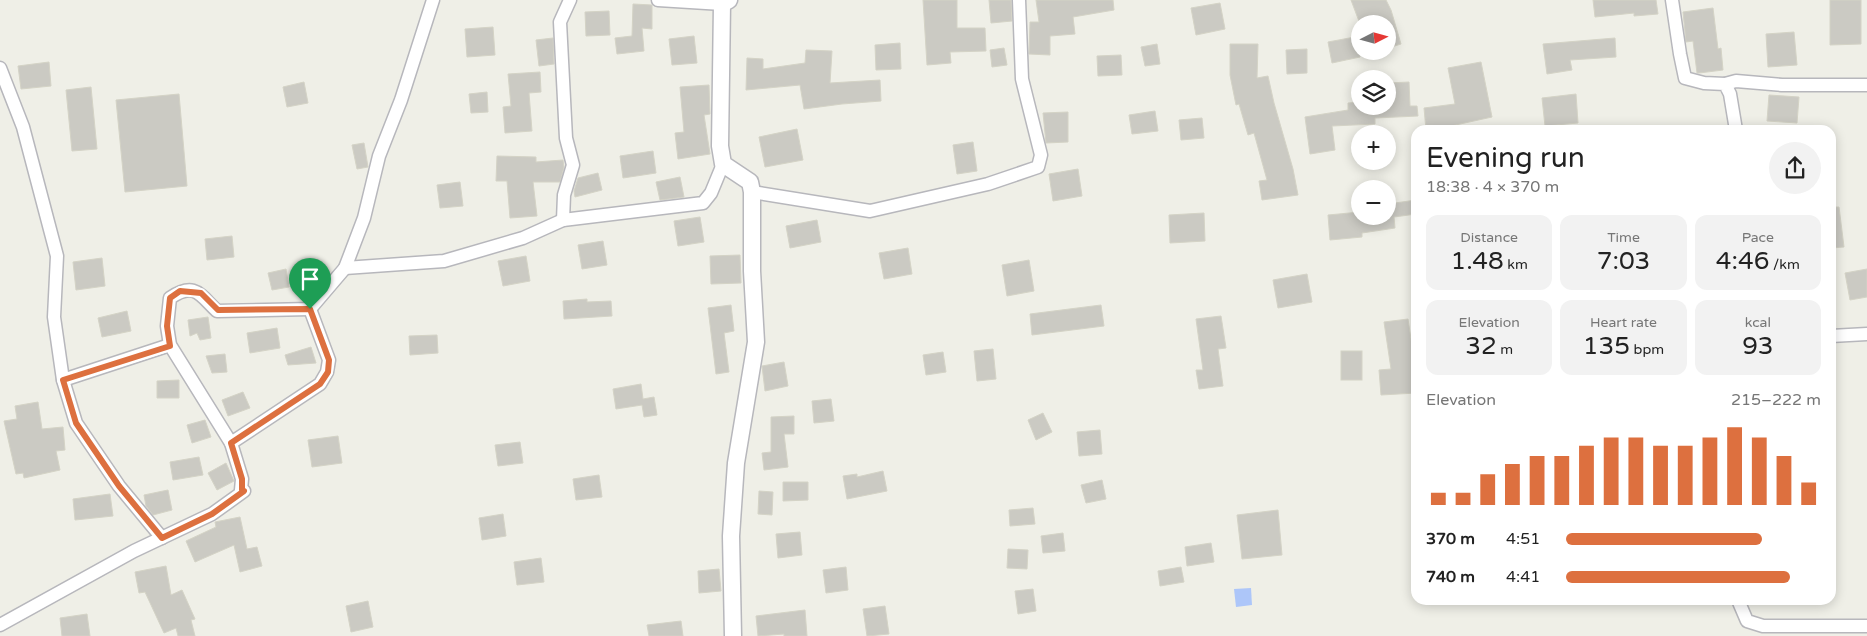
<!DOCTYPE html>
<html lang="en">
<head>
<meta charset="utf-8">
<style>
	:root { --surface:#fff; --page:#f2f2f2; --text:#222; --muted:#767676; --accent:#dd703f }
	body { margin:0; font-family:"Varela Round",sans-serif; background:var(--page); color:var(--text); height:100vh; display:flex; flex-direction:column; font-size:19px; white-space:nowrap }
	* { box-sizing:border-box; margin:0 }
	p { font-size:16px; color:var(--muted) }
	.icon { flex:none; width:28px; height:28px; fill:none; stroke:currentColor; stroke-width:2; stroke-linecap:round; stroke-linejoin:round }
	.map { position:relative; flex:1; overflow:hidden }
	.panel { position:absolute; left:1411px; top:125px; width:425px; height:480px; display:flex; flex-direction:column; background:var(--surface); border-radius:15px; box-shadow:0 2px 12px #0003 }
	.panel>* { flex:none }
	.needle { width:32px; rotate:84deg }
	.tools { position:absolute; left:1351px; top:15px; display:grid; gap:10px }
	.tools a { display:grid; place-items:center; width:45px; height:45px; border-radius:50%; background:var(--surface); box-shadow:0 2px 12px #0003; font-size:25px }
	.pin { position:absolute; display:grid; place-items:center; width:42px; height:42px; color:#fff; margin:-51px -21px; border-radius:50% 50% 50% 0; rotate:-45deg; box-shadow:0 0 5px #0007 }
	.pin .icon { rotate:45deg }
	.round { display:grid; place-items:center; flex:none; width:52px; height:52px; border-radius:26px; background:var(--page) }
	.overview { display:flex; align-items:center; justify-content:space-between; height:85px; padding:0 15px }
	h1 { font-size:28px; font-weight:600; line-height:38px }
	.stats { display:grid; grid-template-columns:repeat(3,1fr); gap:8px; height:85px; padding:5px 15px }
	.stats div { display:grid; align-content:center; border-radius:12px; background:var(--page); text-align:center }
	.stats b { font-size:25px; font-weight:600 }
	.stats small { font-size:14px; font-weight:400 }
	.stats p { font-size:14px }
	.chart { height:140px; padding:10px 15px }
	.chart p { display:flex; justify-content:space-between }
	.chart svg { width:100%; height:90px; margin-top:5px; stroke:var(--accent); stroke-width:6 }
	ul { padding:0 15px; list-style:none; font-size:16px }
	li { display:grid; grid-template-columns:80px 60px 1fr; align-items:center; height:38px }
	li i { height:12px; border-radius:6px; background:var(--accent) }
	.map>svg:first-child { display:block }
</style>
</head>
<body>
<div class="map">
<svg width="1867" height="636" viewBox="0 0 1867 636">
	<rect width="100%" height="100%" fill="#efefe7"/>
	<path fill="#adc6f9" d="M1251 588 1252 605 1236 607 1234 589Z"/>
	<g fill="#cbcac3" stroke="#d4d3c6">
		<path d="M923 0H957V28H985L986 51 950 52 951 63 927 65Z"/>
		<path d="M989 0H1011L1012 21 991 23Z"/>
		<path d="M1036 0H1113L1114 10 1073 17 1075 34 1050 36V55L1029 54 1030 22H1039Z"/>
		<path d="M1351 0H1386L1391 10 1401 44 1388 48V24H1360Z"/>
		<path d="M1593 0H1656L1658 14 1634 16V13L1595 17Z"/>
		<path d="M1830 0H1861V44L1830 45Z"/>
		<path d="M1220 3 1225 29 1196 35 1191 8Z"/>
		<path d="M633 4 652 5V29L642 28 644 51 617 54 615 38 632 36Z"/>
		<path d="M1713 8 1718 49 1721 48 1723 70 1699 73H1697L1693 41 1686 42 1683 12Z"/>
		<path d="M609 11 610 35 586 36 585 12Z"/>
		<path d="M493 27 495 55 467 57 465 29Z"/>
		<path d="M1794 32 1797 65 1768 67 1766 34Z"/>
		<path d="M694 36 697 63 672 65 669 39Z"/>
		<path d="M1360 36V57L1332 63 1328 42Z"/>
		<path d="M553 38 554 64 539 66 536 40Z"/>
		<path d="M1615 38 1616 57 1570 60 1572 70 1547 74 1543 44Z"/>
		<path d="M900 43 901 69 876 70 875 45Z"/>
		<path d="M1157 44 1160 64 1145 66 1141 47Z"/>
		<path d="M1230 44H1258L1257 78 1268 76 1274 103 1293 169 1298 195 1262 200 1259 181 1267 180 1254 133 1248 135 1239 104 1236 105 1230 75Z"/>
		<path d="M1004 48 1007 65 992 67 990 50Z"/>
		<path d="M1307 49V73L1287 74 1286 50Z"/>
		<path d="M806 50 832 51 830 83 880 80 881 101 842 104 804 109 800 85 746 90 747 58 763 59V69L805 63Z"/>
		<path d="M1121 55 1122 75 1098 76 1097 56Z"/>
		<path d="M49 62 51 86 21 89 18 66Z"/>
		<path d="M1481 62 1492 117 1451 126V129L1426 130 1424 108 1455 104 1448 68Z"/>
		<path d="M540 72 541 92 529 93 532 131 505 133 503 107 511 106 508 74Z"/>
		<path d="M304 82 308 103 287 107 283 87Z"/>
		<path d="M1409 82 1410 106H1417L1418 116 1375 118V124L1332 126 1335 150 1310 154 1305 117 1348 110V103L1360 102V106H1388V83Z"/>
		<path d="M709 85 710 114 704 115 710 154 678 159 675 133 684 132 680 87Z"/>
		<path d="M91 87 97 149 72 151 66 90Z"/>
		<path d="M487 92 488 112 471 113 469 94Z"/>
		<path d="M179 94 187 186 125 192 116 100Z"/>
		<path d="M1576 94 1578 123 1545 126 1542 98Z"/>
		<path d="M1769 95 1799 97 1797 123 1767 121Z"/>
		<path d="M1155 111 1158 131 1132 134 1129 115Z"/>
		<path d="M1068 112V142L1046 143 1043 113Z"/>
		<path d="M1202 118 1204 138 1181 140 1179 120Z"/>
		<path d="M797 129 803 160 765 167 759 137Z"/>
		<path d="M973 142 977 171 957 174 953 145Z"/>
		<path d="M364 143 368 167 357 169 352 145Z"/>
		<path d="M653 151 656 173 623 178 620 156Z"/>
		<path d="M497 156 536 157V162L563 160 564 167 560 182H533L537 216 510 218 507 181H496Z"/>
		<path d="M1078 169 1082 196 1053 201 1049 174Z"/>
		<path d="M598 173 602 190 575 197 574 191 578 178Z"/>
		<path d="M680 177 684 197 660 200 656 182Z"/>
		<path d="M460 182 463 206 440 208 437 185Z"/>
		<path d="M1416 200V214L1394 217 1395 228 1362 233V237L1330 240 1328 215 1360 212V216H1388V204Z"/>
		<path d="M1831 207H1839L1844 247 1831 248Z"/>
		<path d="M1204 213 1205 241 1170 243 1169 215Z"/>
		<path d="M700 217 704 242 678 246 674 221Z"/>
		<path d="M817 220 821 242 790 248 786 226Z"/>
		<path d="M232 236 234 257 207 260 205 239Z"/>
		<path d="M603 241 607 265 582 269 578 245Z"/>
		<path d="M908 248 912 274 884 279 879 253Z"/>
		<path d="M740 255 741 283 711 284 710 256Z"/>
		<path d="M526 256 530 281 503 286 498 261Z"/>
		<path d="M102 258 105 286 76 290 73 262Z"/>
		<path d="M1029 260 1034 291 1007 296 1002 265Z"/>
		<path d="M286 269 289 287 272 290 268 273Z"/>
		<path d="M1867 269V297L1850 300 1845 273Z"/>
		<path d="M1307 274 1312 302 1278 308 1273 280Z"/>
		<path d="M587 299V302L611 301 612 316 564 319 563 301Z"/>
		<path d="M731 305 734 331 724 333 729 372 716 374 708 308Z"/>
		<path d="M1101 305 1104 326 1032 335 1030 314Z"/>
		<path d="M127 311 131 331 102 337 98 318Z"/>
		<path d="M1221 316 1226 348 1218 349 1223 386 1199 389 1196 370H1203L1196 319Z"/>
		<path d="M208 317 211 338 200 340 197 333 190 336 188 320Z"/>
		<path d="M1408 319 1413 352H1416V393L1381 395 1379 370 1391 369 1384 322Z"/>
		<path d="M277 328 280 348 250 353 247 333Z"/>
		<path d="M437 335 438 353 410 355 409 336Z"/>
		<path d="M311 347 316 363 288 365 285 355Z"/>
		<path d="M993 349 996 379 977 381 974 351Z"/>
		<rect x="1341" y="351" width="21" height="29"/>
		<path d="M943 352 946 372 926 375 923 355Z"/>
		<path d="M225 354 227 372 212 373 206 356Z"/>
		<path d="M784 362 788 386 765 391 762 366Z"/>
		<path d="M179 380V398H157V381Z"/>
		<path d="M641 384 643 399 654 397 657 415 644 417 642 405 616 409 613 389Z"/>
		<path d="M243 392 250 408 228 416 222 400Z"/>
		<path d="M831 399 834 421 814 423 812 401Z"/>
		<path d="M38 402 42 429 63 427 65 450 56 451 60 470 24 478 23 473 16 474 4 421 17 419 15 406Z"/>
		<path d="M1043 413 1052 432 1036 440 1028 420Z"/>
		<path d="M794 416V434H784L788 467 764 470 762 453 771 452V417Z"/>
		<path d="M205 420 211 437 192 443 187 425Z"/>
		<path d="M1100 430 1102 454 1079 456 1077 432Z"/>
		<path d="M338 436 342 463 312 467 308 440Z"/>
		<path d="M520 442 523 463 498 466 495 445Z"/>
		<path d="M199 457 203 475 173 480 170 462Z"/>
		<path d="M226 463 234 481 217 490 208 473Z"/>
		<path d="M883 471 887 491 847 499 843 476 857 474V477Z"/>
		<path d="M599 475 602 497 576 500 573 479Z"/>
		<path d="M1102 480 1106 499 1086 503 1081 485Z"/>
		<path d="M783 482H808V500L783 501Z"/>
		<path d="M168 490 172 510 153 515 146 506 144 495Z"/>
		<path d="M759 491 773 492 772 515 758 514Z"/>
		<path d="M110 494 113 516 75 520 73 499Z"/>
		<path d="M1033 508 1035 524 1010 526 1009 510Z"/>
		<path d="M1278 510 1282 555 1242 559 1237 515Z"/>
		<path d="M503 514 506 536 482 540 479 518Z"/>
		<path d="M240 517 247 549 257 547 262 566 240 572 234 545 195 562 186 541 216 527 215 522Z"/>
		<path d="M800 532 802 555 778 558 776 534Z"/>
		<path d="M1063 533 1065 551 1043 553 1041 536Z"/>
		<path d="M1211 543 1214 562 1187 566 1185 547Z"/>
		<path d="M1008 549 1028 550 1027 569 1007 568Z"/>
		<path d="M541 558 544 582 517 585 514 562Z"/>
		<path d="M166 566 171 595 182 590 195 619 191 620 195 636H178L176 628 164 633 145 592 139 593 135 572Z"/>
		<path d="M846 567 848 590 826 593 823 570Z"/>
		<path d="M1181 567 1184 582 1160 586 1158 571Z"/>
		<path d="M719 569 721 591 699 593 698 571Z"/>
		<path d="M1033 589 1036 611 1018 614 1015 591Z"/>
		<path d="M368 601 373 627 351 632 346 606Z"/>
		<path d="M885 606 889 634 867 636 863 609Z"/>
		<path d="M805 610 807 636H784V634L758 636 756 616Z"/>
		<path d="M87 614 90 636H62L60 618Z"/>
		<path d="M681 621 683 636H649L647 625Z"/>
	</g>
	<g fill="none" stroke-linecap="round" stroke-linejoin="round">
		<g stroke="#b7b7bc" stroke-width="15">
			<g id="minor">
				<path d="M658 0 722 4"/>
				<path d="M1672 0 1680 54 1685 78 1704 83 1725 84 1730 94 1736 130"/>
				<path d="M0 68 23 127 57 256 54 317 63 380 76 423 119 486 162 538"/>
				<path d="M1725 84 1736 81 1782 85H1867"/>
				<path d="M752 192 870 211 988 184 1038 167 1041 155 1022 79 1019 0"/>
				<path d="M563 220 564 195 573 165 566 138 560 22 570 0"/>
				<path d="M345 268 444 261 523 238 563 220 703 203 711 193 723 164"/>
				<path d="M1831 336 1867 334"/>
				<path d="M63 380 170 345"/>
				<path d="M231 443 170 345 167 326 170 298C195 281 200 295 217 311L310 309 345 268 364 218 379 156 401 100 433 0"/>
				<path d="M1738 600 1747 621 1763 626H1867"/>
				<path d="M0 625 134 551 212 514 244 491 241 490 242 479 231 443 320 384 327 372 329 360 310 309"/>
			</g>
		</g>
		<g stroke="#b7b7bc" stroke-width="19">
			<path id="tertiary" d="M729 0 722 4 720 146 723 164 750 182 752 192V271L756 342 736 463 731 536 733 636"/>
		</g>
		<use href="#minor" stroke="#fff" stroke-width="12"/>
		<use href="#tertiary" stroke="#fff" stroke-width="16"/>
	</g>
	<g fill="none" stroke-linecap="round" stroke-linejoin="round">
		<g stroke="#fff" stroke-width="10">
			<path id="route" d="M180 291 201 293 218 310 310 309 329 360 328 372 320 384 231 443 242 479V490L244 491 212 514 162 538 119 486 76 423 63 380 170 346 167 326 170 298Z"/>
		</g>
		<use href="#route" stroke="#dd703f" stroke-width="6"/>
	</g>
</svg>
<div class="tools">
<a><svg class="needle" viewBox="-14 -14 28 28"><path d="M0-13l5 13h-10z" fill="#e53935"/><path d="M0 13l5-13h-10z" fill="#767676"/></svg></a>
<a><svg class="icon" aria-label="layers" viewBox="0 0 24 24"><path d="M12 4l9 5-9 5-9-5zM3 14l9 5 9-5"/></svg></a>
<a>+</a>
<a>−</a>
</div>
<div class="pin" style="left:310px;top:309px;background:#1e9e55"><svg class="icon" aria-label="arrive" viewBox="0 0 24 24"><path d="M6 21V4h12l-3 4 3 4H6"/></svg></div>
<section class="panel">
<div class="overview"><div><h1>Evening run</h1><p>18:38 · 4 × 370 m</p></div><a class="round"><svg class="icon" aria-label="share" viewBox="0 0 24 24"><path d="M12 15V3M7 8l5-5 5 5M5 13v7h14v-7"/></svg></a></div>
<div class="stats">
<div><p>Distance</p><b>1.48<small> km</small></b></div>
<div><p>Time</p><b>7:03</b></div>
<div><p>Pace</p><b>4:46<small> /km</small></b></div>
</div>
<div class="stats">
<div><p>Elevation</p><b>32<small> m</small></b></div>
<div><p>Heart rate</p><b>135<small> bpm</small></b></div>
<div><p>kcal</p><b>93</b></div>
</div>
<div class="chart"><p><span>Elevation</span>215–222 m</p>
<svg viewBox="0 0 160 44" preserveAspectRatio="none"><path d="M5 44V38M15 44V38M25 44V29M35 44V24M45 44V20M55 44V20M65 44V15M75 44V11M85 44V11M95 44V15M105 44V15M115 44V11M125 44V6M135 44V11M145 44V20M155 44V33"/></svg>
</div>
<ul>
<li><b>370 m</b>4:51<i style="width:77%"></i></li>
<li><b>740 m</b>4:41<i style="width:88%"></i></li>
</ul>
</section>
</div>
</body>
</html>
